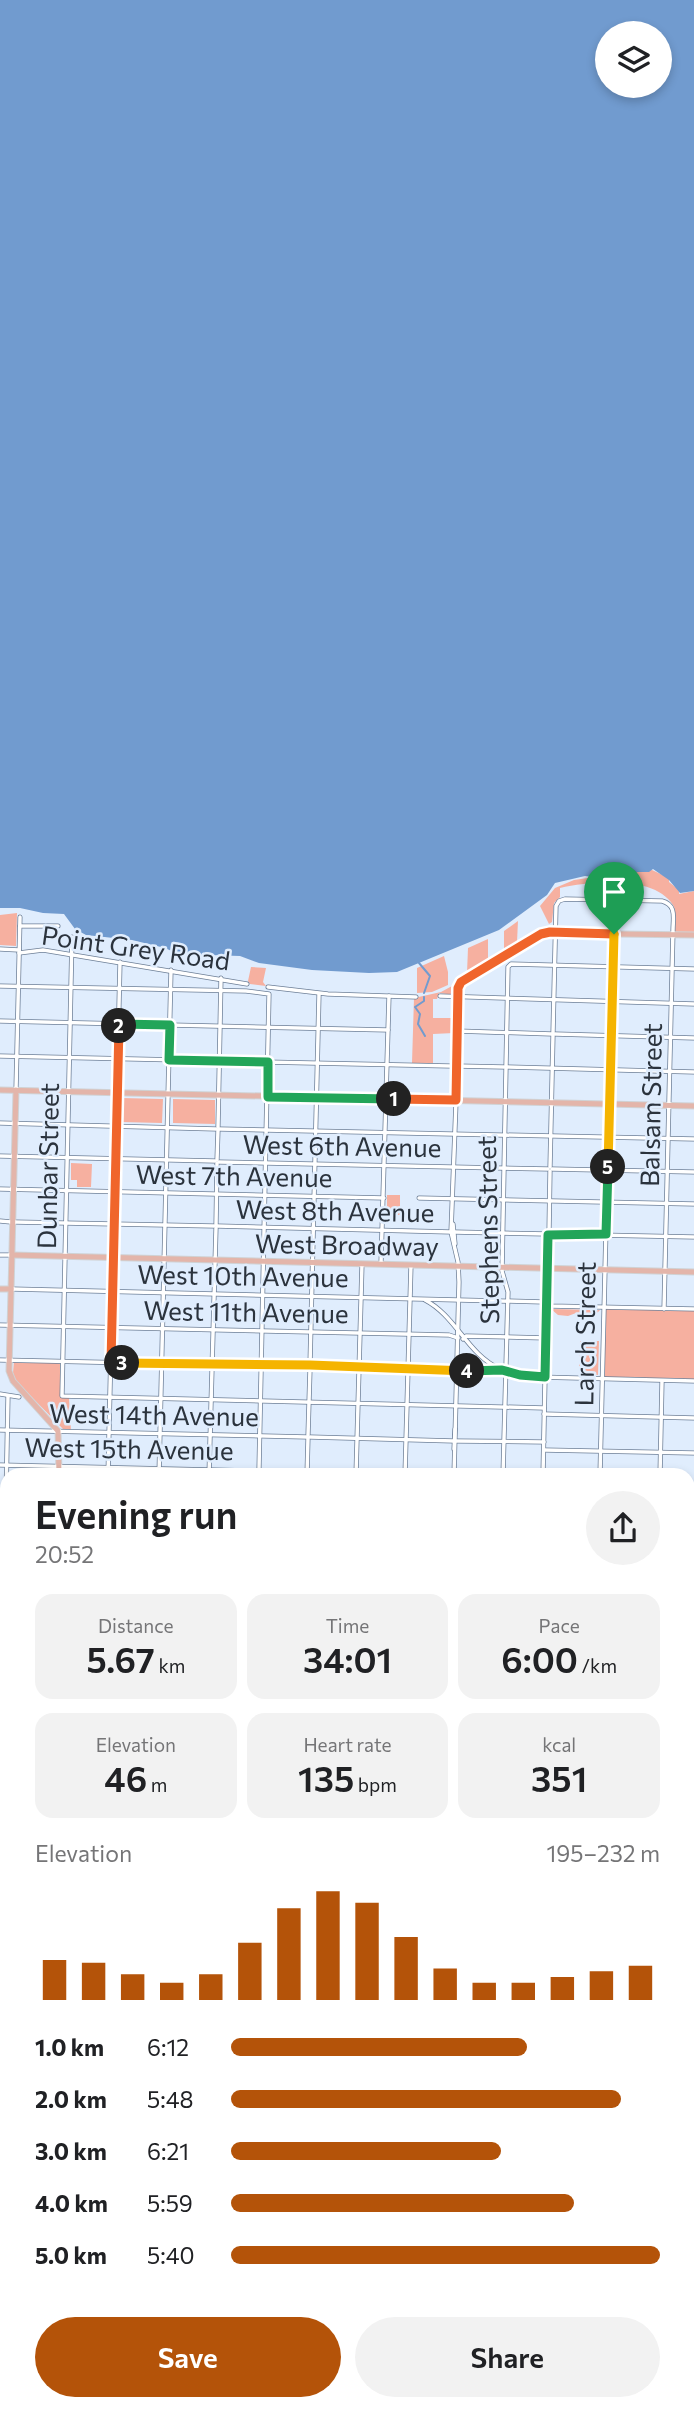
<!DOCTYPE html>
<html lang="en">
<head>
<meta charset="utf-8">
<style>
	:root { --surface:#fff; --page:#f2f2f2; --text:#202124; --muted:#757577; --accent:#b45309 }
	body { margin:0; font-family:Commissioner,sans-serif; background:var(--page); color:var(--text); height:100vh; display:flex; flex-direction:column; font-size:26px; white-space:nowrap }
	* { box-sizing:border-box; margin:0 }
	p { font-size:23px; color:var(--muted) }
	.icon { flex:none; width:38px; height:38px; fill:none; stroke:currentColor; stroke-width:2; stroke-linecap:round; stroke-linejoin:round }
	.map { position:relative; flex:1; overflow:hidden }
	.panel { position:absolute; left:0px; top:1468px; width:695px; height:943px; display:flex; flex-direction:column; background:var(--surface); border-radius:21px 21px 0 0; box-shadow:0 4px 10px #0003 }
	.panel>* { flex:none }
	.controls { position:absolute; left:595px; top:21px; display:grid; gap:14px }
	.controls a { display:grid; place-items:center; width:77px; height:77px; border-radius:50%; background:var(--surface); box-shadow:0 4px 10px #0003; font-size:35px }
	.pin { position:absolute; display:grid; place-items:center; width:60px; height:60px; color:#fff; margin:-72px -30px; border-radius:50% 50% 50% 0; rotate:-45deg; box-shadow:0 0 7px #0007 }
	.pin .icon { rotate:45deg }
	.km { position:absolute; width:35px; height:35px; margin:-18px; border-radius:50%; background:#222; color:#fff; font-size:19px; line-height:35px; text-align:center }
	.round { display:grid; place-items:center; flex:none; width:74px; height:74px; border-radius:37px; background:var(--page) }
	.headline { display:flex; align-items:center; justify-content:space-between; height:119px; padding:0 35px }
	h1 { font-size:38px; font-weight:600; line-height:52px }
	.metrics { display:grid; grid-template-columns:repeat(3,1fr); gap:10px; height:119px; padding:7px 35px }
	.metrics div { display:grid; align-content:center; border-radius:18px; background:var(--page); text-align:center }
	.metrics b { font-size:35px; font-weight:600 }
	.metrics small { font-size:19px; font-weight:400 }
	.metrics p { font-size:19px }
	.chart { height:196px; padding:14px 35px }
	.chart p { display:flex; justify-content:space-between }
	.chart svg { width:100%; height:126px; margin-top:7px; stroke:var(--accent); stroke-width:6 }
	.cta { display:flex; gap:14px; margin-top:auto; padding:14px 35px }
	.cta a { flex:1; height:80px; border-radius:42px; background:var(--accent); color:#fff; font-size:28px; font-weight:600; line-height:80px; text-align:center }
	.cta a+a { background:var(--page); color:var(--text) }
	ul { padding:0 35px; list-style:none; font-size:23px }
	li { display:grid; grid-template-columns:112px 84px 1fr; align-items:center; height:52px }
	li i { height:18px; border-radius:9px; background:var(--accent) }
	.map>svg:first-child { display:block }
</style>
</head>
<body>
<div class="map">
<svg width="694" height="2410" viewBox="0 0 694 2410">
	<rect width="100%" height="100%" fill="#e0edfd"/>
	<g fill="#f6b0a0">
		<path d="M652 870 669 878V882L679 890V894L694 891V933L675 932C675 924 677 912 673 905 654 875 592 881 560 888V897L554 903 552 922 549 924 540 906 555 888 574 880 594 877 622 879 633 872Z"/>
		<path d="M17 913 16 946 0 945V915Z"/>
		<path d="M518 921 517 942 504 951V931Z"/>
		<path d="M488 939V960L467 973 468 948Z"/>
		<path d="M444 956 448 972V985L432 992 417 993V968Z"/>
		<path d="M251 967 266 968 263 982 266 986 250 984 248 981Z"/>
		<path d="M452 986 456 987 455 995 439 993 437 999H433V1018H455L454 1033 433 1034V1063H412L414 998 441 992Z"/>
		<path d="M121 1098 163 1099 162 1123 120 1122Z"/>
		<path d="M173 1099 215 1100V1124L173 1123Z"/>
		<path d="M71 1163 92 1164 91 1187H77V1180H71Z"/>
		<rect x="387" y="1195" width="13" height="20"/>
		<path d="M551 1309 600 1310 593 1317 583 1316 576 1313 568 1316 558 1315Z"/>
		<path d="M606 1309 694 1311V1379L604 1377Z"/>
		<path d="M580 1341H599L598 1375 579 1374Z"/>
		<path d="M14 1361 60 1363V1395L69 1398 71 1431 63 1429 16 1381 13 1373Z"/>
		<rect x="0" y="2035" width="7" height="66"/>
	</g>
	<path fill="#719bcf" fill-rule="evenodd" d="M0 0H694V891L680 893 669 880 653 869 649 872H638L616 880 585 876 555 883 547 895 499 930 397 972 369 973 312 970 259 963 240 956 178 954 165 948 132 940 86 935 75 929 64 914 43 913 20 908H0ZM607 33H660V86H607Z"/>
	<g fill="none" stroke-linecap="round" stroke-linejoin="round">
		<g stroke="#719bcf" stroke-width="2">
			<path d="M419 963 430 976 424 993"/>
			<path d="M424 997V1001L415 1007 420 1014 418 1024 425 1036"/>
		</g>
		<g stroke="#6d7f97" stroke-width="5">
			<g id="minor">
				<path d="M20 926H58"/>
				<path d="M72 937 62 1396 544 1408"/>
				<path d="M0 949 19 950"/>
				<path d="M19 953 43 950 247 984"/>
				<path d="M0 986 246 991 269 994 259 1469"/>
				<path d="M268 987 328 994 416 997"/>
				<path d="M440 996 694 1004"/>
				<path d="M0 1021 388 1030"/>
				<path d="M457 1031 552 1034"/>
				<path d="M553 1033 556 906 559 901 565 899 662 901C677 905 673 918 673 930L664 1309"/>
				<path d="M555 1034 694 1038"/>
				<path d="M0 1056 450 1066"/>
				<path d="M457 1066 504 1067"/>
				<path d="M506 1066 508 967 511 964 694 969"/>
				<path d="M507 1067 694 1072"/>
				<path d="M16 1090 20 917"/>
				<path d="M0 1123 216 1129"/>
				<path d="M218 1127 221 978"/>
				<path d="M219 1129 694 1139"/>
				<path d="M0 1156 215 1161"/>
				<path d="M217 1160 218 1130"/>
				<path d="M219 1162 548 1169"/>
				<path d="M550 1167 553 1035"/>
				<path d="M552 1169 694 1172"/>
				<path d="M0 1189 384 1198"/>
				<path d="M419 1198 694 1204"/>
				<path d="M0 1221 11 1222"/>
				<path d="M14 1222 214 1226"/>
				<path d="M453 1224 455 1244"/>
				<path d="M216 1225 217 1163"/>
				<path d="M217 1226 451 1232"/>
				<path d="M454 1232 547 1234"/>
				<path d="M549 1232 550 1171"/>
				<path d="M550 1234 694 1237"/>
				<path d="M0 1255H12"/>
				<path d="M381 1263 389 996"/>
				<path d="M12 1289 544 1302 550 1306 694 1309"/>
				<path d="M425 1300C456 1316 467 1354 500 1369"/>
				<path d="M0 1325 449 1335 458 1338"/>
				<path d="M463 1339 466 1336 546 1338"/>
				<path d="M0 1360 308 1367"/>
				<path d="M310 1365 319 994"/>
				<path d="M312 1367 494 1372 502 1370 538 1377 694 1381"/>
				<path d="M0 1394 19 1397"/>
				<path d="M544 1414 694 1418"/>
				<path d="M0 1430 307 1437"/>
				<path d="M308 1435 310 1369"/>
				<path d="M310 1437 454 1441"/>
				<path d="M456 1441 544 1442"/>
				<path d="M454 1449 455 1429"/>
				<path d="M544 1450 694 1453"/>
				<path d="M0 1465 257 1471"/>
				<path d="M260 1471 453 1475"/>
				<path d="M108 1475 120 962"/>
				<path d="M159 1475 171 970"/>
				<path d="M209 1475 216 1228"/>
				<path d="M307 1475 308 1438"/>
				<path d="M356 1475 362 1264"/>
				<path d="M405 1475 411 1265"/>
				<path d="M454 1475 459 1282 458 1262 451 1232 456 1102"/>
				<path d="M503 1475 508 1292 502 1271 506 1068"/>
				<path d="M543 1475 548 1235"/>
				<path d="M600 1475 614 900"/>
				<path d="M660 1475 662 1381"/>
				<path d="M688 1489H694"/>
				<path d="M6 1499 8 1396"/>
				<path d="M0 1525 7 1526"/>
				<path d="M0 1559H7"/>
				<path d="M688 1567H694"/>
				<path d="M0 1594 7 1595"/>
				<path d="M688 1601 694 1602"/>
				<path d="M0 1629H7"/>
				<path d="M688 1636 694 1637"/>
				<path d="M0 1664H7"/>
				<path d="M688 1671H694"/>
				<path d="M0 1699H7"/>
				<path d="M688 1707H694"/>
				<path d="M0 1734H7"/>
				<path d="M688 1741H694"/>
				<path d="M0 1769H7"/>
				<path d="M688 1772 694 1768"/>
				<path d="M0 1804H7"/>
				<path d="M0 1811H7"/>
				<path d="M688 1827 694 1840"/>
				<path d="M0 1848H7"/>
				<path d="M688 1862 694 1858"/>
				<path d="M0 1885H7"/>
				<path d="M688 1902 694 1898"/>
				<path d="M688 1907 694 1921"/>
				<path d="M0 1921H7"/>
				<path d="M0 1958H7"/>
				<path d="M688 1979 694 1974"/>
				<path d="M0 1994H7"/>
				<path d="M688 2027C694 2038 693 2058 688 2071"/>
				<path d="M0 2031H7"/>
				<path d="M688 2074 694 2076"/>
				<path d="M0 2105H7"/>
				<path d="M688 2111 694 2112"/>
				<path d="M0 2141H7"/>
				<path d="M688 2148H694"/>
				<path d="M0 2178H7"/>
				<path d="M688 2185H694"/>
				<path d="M0 2215H7"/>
				<path d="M688 2222H694"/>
				<path d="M0 2251H7"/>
				<path d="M688 2260H694"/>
				<path d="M0 2290H7"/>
				<path d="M688 2332H694"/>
				<path d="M0 2334H7"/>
				<path d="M688 2366H694"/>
				<path d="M192 2404V2410"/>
				<path d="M109 2410V2404"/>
				<path d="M266 2410 267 2404"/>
				<path d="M336 2410V2404"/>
				<path d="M406 2410V2404"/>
				<path d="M479 2410 480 2404"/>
				<path d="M561 2410V2404"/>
				<path d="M597 2410V2404"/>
				<path d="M632 2410V2404"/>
				<path d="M668 2410V2404"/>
			</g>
		</g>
		<g stroke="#d0d2d4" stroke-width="7">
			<g id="major">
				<path d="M0 1090 694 1106"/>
				<path d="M16 1090 9 1371 13 1381 58 1431 59 1475"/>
				<path d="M456 1100 459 988 462 982 543 933 694 935"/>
				<path d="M12 1255 694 1272"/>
				<path d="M0 1289H11"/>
				<path d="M0 1500H7"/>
				<path d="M0 1506H7"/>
				<path d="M688 1525H694"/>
				<path d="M688 1812 694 1808"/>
				<path d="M688 1821 694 1817"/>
				<path d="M0 2399H7"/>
				<path d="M688 2404H694"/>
				<path d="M25 2410V2404"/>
			</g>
		</g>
		<use href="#minor" stroke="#fff" stroke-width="3.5"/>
		<use href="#major" stroke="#e3b5aa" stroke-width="5"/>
	</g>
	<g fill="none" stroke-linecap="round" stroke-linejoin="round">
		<g stroke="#fff" stroke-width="14">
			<path id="split-1" d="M394 1099 456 1100 458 988 461 982 541 934 550 932 614 934"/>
		</g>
		<g stroke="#fff" stroke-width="14">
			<path id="split-2" d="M119 1026V1024L170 1025 169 1060 268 1062V1097L394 1099"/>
		</g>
		<g stroke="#fff" stroke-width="14">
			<path id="split-3" d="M119 1026 111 1362 122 1363"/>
		</g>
		<g stroke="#fff" stroke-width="14">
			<path id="split-4" d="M122 1363 310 1365 467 1371"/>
		</g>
		<g stroke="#fff" stroke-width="14">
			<path id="split-5" d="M467 1371 502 1370 520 1375 545 1377 548 1235 606 1234 608 1167"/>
		</g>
		<g stroke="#fff" stroke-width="14">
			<path id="split-6" d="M608 1167 614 934"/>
		</g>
		<use href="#split-1" stroke="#f0652b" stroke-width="9"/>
		<use href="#split-2" stroke="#22a559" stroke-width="9"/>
		<use href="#split-3" stroke="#f0652b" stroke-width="9"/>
		<use href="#split-4" stroke="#f5b400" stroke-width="9"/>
		<use href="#split-5" stroke="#22a559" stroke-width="9"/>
		<use href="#split-6" stroke="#f5b400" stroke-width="9"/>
	</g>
	<g text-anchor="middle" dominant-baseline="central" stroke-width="5" stroke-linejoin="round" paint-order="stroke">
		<g font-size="26" fill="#2b333d" stroke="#e0edfd">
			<text transform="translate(136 947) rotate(8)">Point Grey Road</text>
			<text transform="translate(650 1105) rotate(-89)">Balsam Street</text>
			<text transform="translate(342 1145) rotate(1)">West 6th Avenue</text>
			<text transform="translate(47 1166) rotate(-89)">Dunbar Street</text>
			<text transform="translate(234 1175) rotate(1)">West 7th Avenue</text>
			<text transform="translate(335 1210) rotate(1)">West 8th Avenue</text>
			<text transform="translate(487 1230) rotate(-91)">Stephens Street</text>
			<text transform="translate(347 1244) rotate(1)">West Broadway</text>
			<text transform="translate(243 1275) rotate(1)">West 10th Avenue</text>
			<text transform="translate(246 1311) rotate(1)">West 11th Avenue</text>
			<text transform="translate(584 1334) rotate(-89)">Larch Street</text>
			<text transform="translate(154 1414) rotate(1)">West 14th Avenue</text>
			<text transform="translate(129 1448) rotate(1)">West 15th Avenue</text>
		</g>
	</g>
</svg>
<div class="controls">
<a><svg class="icon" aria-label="layers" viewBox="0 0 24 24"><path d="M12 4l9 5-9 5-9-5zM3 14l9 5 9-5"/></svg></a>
</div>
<div class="pin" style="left:614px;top:934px;background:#1e9e55"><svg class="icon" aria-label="arrive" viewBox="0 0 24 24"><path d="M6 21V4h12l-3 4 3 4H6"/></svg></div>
<b class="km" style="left:394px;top:1099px">1</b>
<b class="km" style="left:119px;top:1026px">2</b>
<b class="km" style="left:122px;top:1363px">3</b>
<b class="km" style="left:467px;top:1371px">4</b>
<b class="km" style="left:608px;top:1167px">5</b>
<section class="panel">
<div class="headline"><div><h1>Evening run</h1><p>20:52</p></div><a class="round"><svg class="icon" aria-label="share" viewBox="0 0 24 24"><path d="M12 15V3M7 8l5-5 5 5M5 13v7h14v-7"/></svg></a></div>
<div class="metrics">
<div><p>Distance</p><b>5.67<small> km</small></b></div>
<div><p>Time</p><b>34:01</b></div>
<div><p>Pace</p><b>6:00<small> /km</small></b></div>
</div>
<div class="metrics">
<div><p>Elevation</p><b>46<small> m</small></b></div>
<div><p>Heart rate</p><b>135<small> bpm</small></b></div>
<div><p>kcal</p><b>351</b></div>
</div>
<div class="chart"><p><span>Elevation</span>195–232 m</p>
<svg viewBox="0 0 160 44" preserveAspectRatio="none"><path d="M5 44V30M15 44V31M25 44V35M35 44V38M45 44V35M55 44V24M65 44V12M75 44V6M85 44V10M95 44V22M105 44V33M115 44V38M125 44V38M135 44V36M145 44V34M155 44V32"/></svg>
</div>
<ul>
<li><b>1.0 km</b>6:12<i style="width:69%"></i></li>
<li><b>2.0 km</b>5:48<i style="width:91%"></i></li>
<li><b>3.0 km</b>6:21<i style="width:63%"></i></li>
<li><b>4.0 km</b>5:59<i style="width:80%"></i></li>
<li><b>5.0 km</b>5:40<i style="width:100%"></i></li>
</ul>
<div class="cta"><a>Save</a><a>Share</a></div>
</section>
</div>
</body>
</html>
